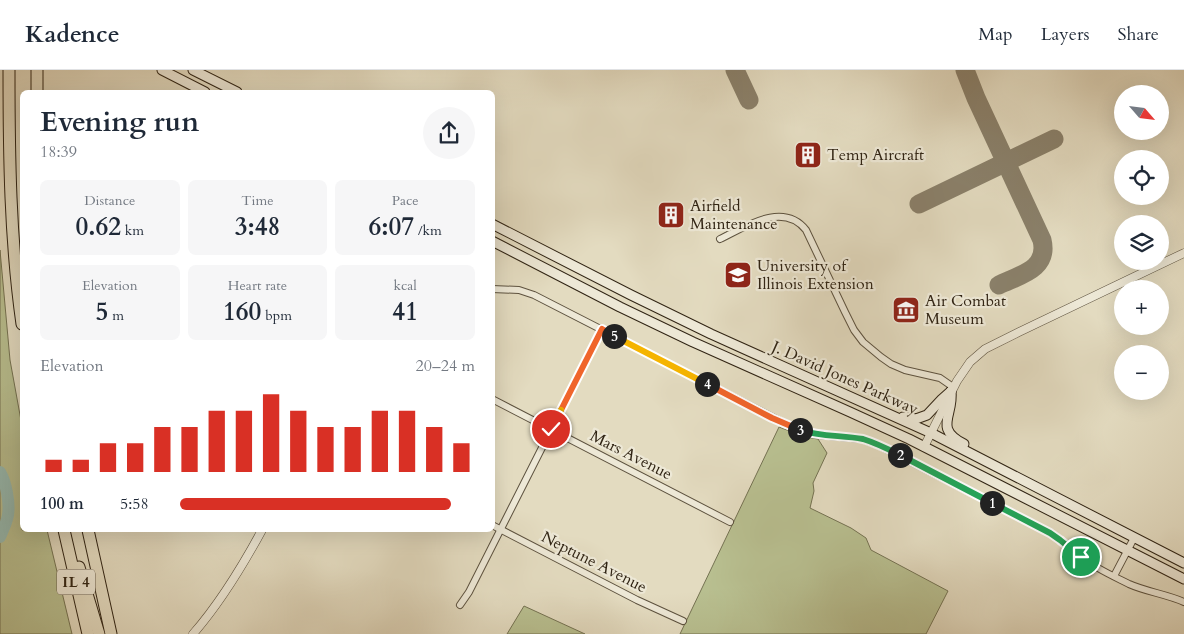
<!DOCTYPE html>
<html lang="en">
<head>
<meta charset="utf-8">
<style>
	:root { --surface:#fff; --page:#f6f6f7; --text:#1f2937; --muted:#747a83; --line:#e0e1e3; --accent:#d93025 }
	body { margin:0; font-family:Cardo,serif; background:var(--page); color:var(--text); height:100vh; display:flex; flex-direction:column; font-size:19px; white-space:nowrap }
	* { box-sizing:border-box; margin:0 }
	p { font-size:16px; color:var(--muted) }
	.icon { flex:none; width:28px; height:28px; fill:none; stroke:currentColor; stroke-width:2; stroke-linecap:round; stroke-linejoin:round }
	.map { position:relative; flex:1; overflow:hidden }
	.panel { position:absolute; left:20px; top:20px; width:475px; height:442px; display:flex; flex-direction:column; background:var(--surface); border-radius:8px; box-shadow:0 5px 20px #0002 }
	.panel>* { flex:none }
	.needle { width:32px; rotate:118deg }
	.buttons { position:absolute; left:1114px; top:15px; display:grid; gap:10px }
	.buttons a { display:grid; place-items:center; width:55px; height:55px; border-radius:50%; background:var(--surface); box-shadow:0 5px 20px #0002; font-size:25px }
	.pin { position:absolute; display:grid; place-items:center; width:42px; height:42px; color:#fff; margin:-21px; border:2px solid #fff; border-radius:50%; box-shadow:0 1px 5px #0007 }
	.km { position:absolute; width:25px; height:25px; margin:-12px; border-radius:50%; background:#222; color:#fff; font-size:14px; line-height:25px; text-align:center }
	.round { display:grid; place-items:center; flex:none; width:52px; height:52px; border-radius:26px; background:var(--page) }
	.head { display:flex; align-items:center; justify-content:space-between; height:85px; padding:0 20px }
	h1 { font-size:28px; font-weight:700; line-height:38px }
	.metrics { display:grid; grid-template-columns:repeat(3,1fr); gap:8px; height:85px; padding:5px 20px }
	.metrics div { display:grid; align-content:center; border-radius:8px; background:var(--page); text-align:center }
	.metrics b { font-size:25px; font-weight:700 }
	.metrics small { font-size:14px; font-weight:400 }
	.metrics p { font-size:14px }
	.chart { height:140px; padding:10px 20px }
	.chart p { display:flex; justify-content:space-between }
	.chart svg { width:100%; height:90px; margin-top:5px; stroke:var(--accent); stroke-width:6 }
	ul { padding:0 20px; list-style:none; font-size:16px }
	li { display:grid; grid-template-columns:80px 60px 1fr; align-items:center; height:38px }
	li i { height:12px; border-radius:6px; background:var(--accent) }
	header { display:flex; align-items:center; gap:30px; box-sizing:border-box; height:70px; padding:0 25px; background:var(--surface); border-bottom:1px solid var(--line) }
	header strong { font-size:24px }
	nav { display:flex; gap:28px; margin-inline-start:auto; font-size:18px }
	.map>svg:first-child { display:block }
</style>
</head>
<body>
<header>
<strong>Kadence</strong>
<nav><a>Map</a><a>Layers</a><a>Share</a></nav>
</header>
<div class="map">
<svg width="1184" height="564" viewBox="0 0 1184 564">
	<rect width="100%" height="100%" fill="#e3dbc0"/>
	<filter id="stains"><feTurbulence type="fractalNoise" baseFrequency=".004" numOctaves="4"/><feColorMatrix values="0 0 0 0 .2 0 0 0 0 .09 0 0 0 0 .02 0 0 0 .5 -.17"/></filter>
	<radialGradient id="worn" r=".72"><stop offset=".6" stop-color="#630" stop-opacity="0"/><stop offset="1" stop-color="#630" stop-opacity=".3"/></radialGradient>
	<g fill="#b8bf90" stroke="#747252">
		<path d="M0 180 10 290 22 356V460H47L72 564H0Z"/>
		<path d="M779 357 805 367 818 369 827 383 813 413 814 421 810 438 851 458 866 468 871 480 948 521 926 564H680Z"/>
		<path d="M524 536 585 564H507Z"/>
	</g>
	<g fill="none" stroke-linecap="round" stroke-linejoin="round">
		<path stroke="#95bbb3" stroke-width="12" d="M0 402C6 412 10 433 8 445 7 452 3 460 0 467"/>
		<g stroke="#8a806a" stroke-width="19">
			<path d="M735 0 749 30"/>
			<path d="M965 0 976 28 1042 170C1049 199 1020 205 999 215"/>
			<path d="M919 134 1054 69"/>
		</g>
		<g stroke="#5d523f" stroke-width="8">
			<g id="minor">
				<path d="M720 169C745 157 783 131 806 160L845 242 854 260 863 272 881 287 891 294 905 300 940 308 953 317"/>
				<path d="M492 219 519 220 534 225 790 356 818 365 862 369 878 375 1050 463C1062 470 1071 479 1081 487 1095 498 1113 506 1129 514 1147 522 1166 524 1184 532"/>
				<path d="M492 329 730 452"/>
				<path d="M492 455 637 530 683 551"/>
				<path d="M1114 506 1134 468"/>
				<path d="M460 535 469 522 602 259"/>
			</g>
		</g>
		<g stroke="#5d523f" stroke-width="9">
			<g id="tertiary">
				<path d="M924 377 957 311 970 292 985 279 1019 262 1184 183"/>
				<path d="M193 564C221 532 242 497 262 460"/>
			</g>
		</g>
		<g stroke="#302414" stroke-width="11">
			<g id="secondary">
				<path d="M162 0 205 22"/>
				<path d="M193 0 237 22"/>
				<path d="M492 154 631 225 711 264 931 363 1184 493"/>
				<path d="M492 171 620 237 693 272 850 342 909 369 1184 509"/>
				<path d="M951 321C954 346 933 358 964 374"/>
				<path d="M903 347 916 349 927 345 942 329 951 321"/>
			</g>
		</g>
		<g stroke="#302414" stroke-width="13">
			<g id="trunk">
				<path d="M9 0C9 85 10 170 22 254"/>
				<path d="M37 0V22"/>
				<path d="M64 460 88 564"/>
				<path d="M88 460 111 564"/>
				<path d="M79 497 99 564"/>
			</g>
		</g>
		<use href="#minor" stroke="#ede8d6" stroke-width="6"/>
		<use href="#tertiary" stroke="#ede8d6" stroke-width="8"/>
		<use href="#secondary" stroke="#ede8d6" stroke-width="9"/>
		<use href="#trunk" stroke="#e3dbc0" stroke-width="11"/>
	</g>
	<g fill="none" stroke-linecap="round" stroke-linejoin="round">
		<g stroke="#fff" stroke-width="10">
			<path id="split-1" d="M992 433 1050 463 1060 470 1081 487"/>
		</g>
		<g stroke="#fff" stroke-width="10">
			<path id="split-2" d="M900 385 992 433"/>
		</g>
		<g stroke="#fff" stroke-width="10">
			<path id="split-3" d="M800 360C821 367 842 365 863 369 876 373 888 379 900 385"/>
		</g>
		<g stroke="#fff" stroke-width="10">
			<path id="split-4" d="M707 314 772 348 800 360"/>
		</g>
		<g stroke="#fff" stroke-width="10">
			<path id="split-5" d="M614 266 707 314"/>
		</g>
		<g stroke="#fff" stroke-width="10">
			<path id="split-6" d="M561 340 602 259 614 266"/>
		</g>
		<g stroke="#fff" stroke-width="10">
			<path id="split-7" d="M551 359 561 340"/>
		</g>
		<use href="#split-1" stroke="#22a559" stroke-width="6"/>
		<use href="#split-2" stroke="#22a559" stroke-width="6"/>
		<use href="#split-3" stroke="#22a559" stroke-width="6"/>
		<use href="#split-4" stroke="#f0652b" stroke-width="6"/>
		<use href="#split-5" stroke="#f5b400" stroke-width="6"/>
		<use href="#split-6" stroke="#f0652b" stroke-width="6"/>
		<use href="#split-7" stroke="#f5b400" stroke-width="6"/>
	</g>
	<defs>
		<g id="building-square" transform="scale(1.4375)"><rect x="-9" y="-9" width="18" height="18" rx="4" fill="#8f2418" stroke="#ede8d6"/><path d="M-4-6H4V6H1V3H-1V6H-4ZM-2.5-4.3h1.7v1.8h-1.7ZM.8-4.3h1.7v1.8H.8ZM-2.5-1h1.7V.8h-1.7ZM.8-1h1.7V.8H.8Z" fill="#fff"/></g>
		<g id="university-square" transform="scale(1.4375)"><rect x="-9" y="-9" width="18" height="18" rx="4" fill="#8f2418" stroke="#ede8d6"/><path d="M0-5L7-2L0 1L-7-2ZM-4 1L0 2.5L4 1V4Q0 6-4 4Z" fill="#fff"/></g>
		<g id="museum-square" transform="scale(1.4375)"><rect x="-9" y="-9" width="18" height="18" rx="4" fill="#8f2418" stroke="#ede8d6"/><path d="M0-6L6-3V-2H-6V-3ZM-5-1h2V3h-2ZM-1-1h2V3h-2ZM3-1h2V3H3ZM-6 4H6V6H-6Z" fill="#fff"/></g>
	</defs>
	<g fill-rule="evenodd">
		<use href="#building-square" x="808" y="85"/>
		<use href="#building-square" x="671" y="145"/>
		<use href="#university-square" x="738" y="205"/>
		<use href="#museum-square" x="906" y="240"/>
	</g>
	<g text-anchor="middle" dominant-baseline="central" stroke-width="4.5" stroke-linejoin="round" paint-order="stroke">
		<rect fill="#ede8d6" stroke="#695f4e" stroke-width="1" x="57" y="499.5" width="38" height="25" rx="4"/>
		<g font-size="15" font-weight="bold" fill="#302414">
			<text x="76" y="512">IL 4</text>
		</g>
		<g font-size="16" fill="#302414" stroke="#ede8d6" text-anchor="start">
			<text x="827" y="85">Temp Aircraft</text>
			<text x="690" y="136">Airfield<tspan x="690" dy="18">Maintenance</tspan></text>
			<text x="757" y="196">University of<tspan x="757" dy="18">Illinois Extension</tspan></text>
			<text x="925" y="231">Air Combat<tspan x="925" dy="18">Museum</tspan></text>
		</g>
		<g font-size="16" fill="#302414" stroke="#ede8d6">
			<text transform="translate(845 308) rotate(24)">J. David Jones Parkway</text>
			<text transform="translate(631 385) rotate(27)">Mars Avenue</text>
			<text transform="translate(594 492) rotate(27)">Neptune Avenue</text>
		</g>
	</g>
	<rect width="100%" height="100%" filter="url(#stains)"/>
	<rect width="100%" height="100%" fill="url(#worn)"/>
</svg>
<div class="buttons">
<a><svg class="needle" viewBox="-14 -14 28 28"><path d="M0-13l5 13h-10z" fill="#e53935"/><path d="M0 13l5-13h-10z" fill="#747a83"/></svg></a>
<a><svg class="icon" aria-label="locate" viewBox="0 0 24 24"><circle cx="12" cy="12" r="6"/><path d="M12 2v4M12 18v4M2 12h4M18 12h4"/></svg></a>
<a><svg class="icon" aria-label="layers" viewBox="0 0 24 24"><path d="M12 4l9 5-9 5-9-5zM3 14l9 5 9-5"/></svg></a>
<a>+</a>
<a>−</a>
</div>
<div class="pin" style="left:1081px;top:487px;background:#1e9e55"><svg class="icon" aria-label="arrive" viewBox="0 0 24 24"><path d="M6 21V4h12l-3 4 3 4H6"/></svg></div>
<div class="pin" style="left:551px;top:359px;background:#d93025"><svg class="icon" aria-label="check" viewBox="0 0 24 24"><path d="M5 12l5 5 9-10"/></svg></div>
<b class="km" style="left:992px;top:433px">1</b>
<b class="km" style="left:900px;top:385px">2</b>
<b class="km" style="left:800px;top:360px">3</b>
<b class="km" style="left:707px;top:314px">4</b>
<b class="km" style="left:614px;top:266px">5</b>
<section class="panel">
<div class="head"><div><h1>Evening run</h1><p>18:39</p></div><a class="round"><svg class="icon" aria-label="share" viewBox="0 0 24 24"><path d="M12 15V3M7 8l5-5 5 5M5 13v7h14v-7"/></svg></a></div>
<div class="metrics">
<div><p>Distance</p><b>0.62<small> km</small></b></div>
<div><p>Time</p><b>3:48</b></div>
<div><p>Pace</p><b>6:07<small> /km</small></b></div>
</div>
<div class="metrics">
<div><p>Elevation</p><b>5<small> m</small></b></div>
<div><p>Heart rate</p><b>160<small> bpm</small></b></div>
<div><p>kcal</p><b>41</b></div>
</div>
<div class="chart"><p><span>Elevation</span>20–24 m</p>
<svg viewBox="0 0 160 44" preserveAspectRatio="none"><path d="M5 44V38M15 44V38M25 44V30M35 44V30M45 44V22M55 44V22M65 44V14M75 44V14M85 44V6M95 44V14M105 44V22M115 44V22M125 44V14M135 44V14M145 44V22M155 44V30"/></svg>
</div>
<ul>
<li><b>100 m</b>5:58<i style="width:92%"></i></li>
</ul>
</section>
</div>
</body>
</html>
